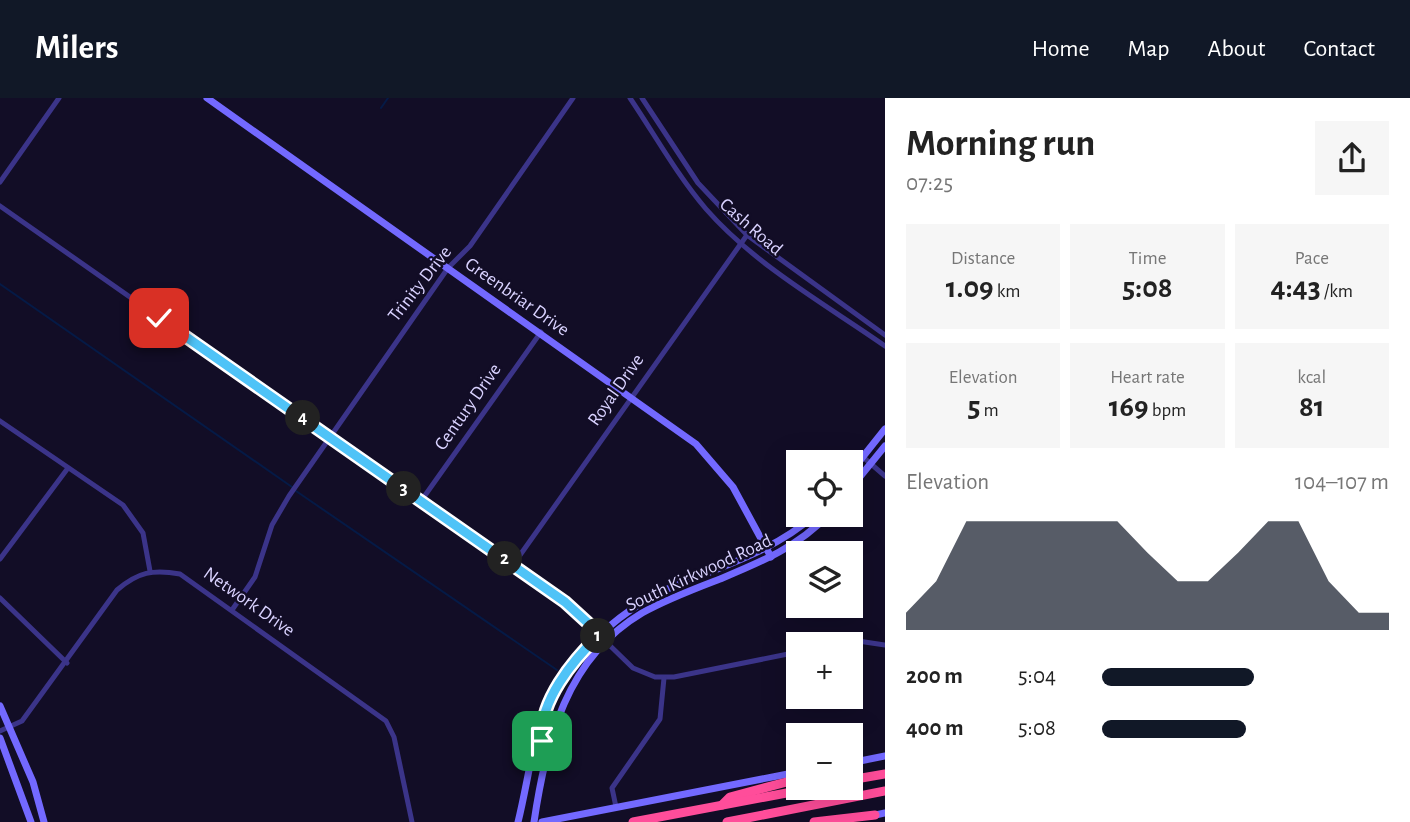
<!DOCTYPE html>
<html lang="en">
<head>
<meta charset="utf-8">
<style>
	:root { --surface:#fff; --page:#f6f6f6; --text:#222; --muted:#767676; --accent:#111827 }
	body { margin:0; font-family:"Alegreya Sans",sans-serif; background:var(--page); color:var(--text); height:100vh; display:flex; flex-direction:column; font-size:26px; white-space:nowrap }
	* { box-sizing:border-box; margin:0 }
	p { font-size:23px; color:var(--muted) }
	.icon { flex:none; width:38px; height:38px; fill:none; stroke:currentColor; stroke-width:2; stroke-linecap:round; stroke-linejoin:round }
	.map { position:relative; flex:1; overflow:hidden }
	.side { display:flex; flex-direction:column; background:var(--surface); width:525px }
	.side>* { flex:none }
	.controls { position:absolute; left:786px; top:352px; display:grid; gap:14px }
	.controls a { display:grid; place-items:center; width:77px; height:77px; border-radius:0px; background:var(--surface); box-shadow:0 7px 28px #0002; font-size:35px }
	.pin { position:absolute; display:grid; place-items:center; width:60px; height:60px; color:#fff; margin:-30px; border-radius:14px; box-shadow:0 4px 10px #0006 }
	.km { position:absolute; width:35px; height:35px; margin:-18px; border-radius:50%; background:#222; color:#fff; font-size:19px; line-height:35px; text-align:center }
	.round { display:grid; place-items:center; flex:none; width:74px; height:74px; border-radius:0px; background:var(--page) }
	.headline { display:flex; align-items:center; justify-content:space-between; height:119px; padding:0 21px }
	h1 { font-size:38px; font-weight:700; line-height:52px }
	.metrics { display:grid; grid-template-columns:repeat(3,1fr); gap:10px; height:119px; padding:7px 21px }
	.metrics div { display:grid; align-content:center; border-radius:0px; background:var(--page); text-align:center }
	.metrics b { font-size:30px; font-weight:700 }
	.metrics small { font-size:19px; font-weight:400 }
	.metrics p { font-size:19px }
	.chart { height:196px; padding:14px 21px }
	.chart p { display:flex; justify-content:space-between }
	.chart svg { width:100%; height:126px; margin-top:7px; fill:var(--accent); opacity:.7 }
	ul { padding:0 21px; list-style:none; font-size:23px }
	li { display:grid; grid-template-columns:112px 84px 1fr; align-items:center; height:52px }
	li i { height:18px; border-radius:9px; background:var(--accent) }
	header { display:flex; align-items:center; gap:42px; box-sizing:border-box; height:98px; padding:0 35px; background:var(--accent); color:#fff }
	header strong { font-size:33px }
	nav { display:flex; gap:38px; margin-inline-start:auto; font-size:24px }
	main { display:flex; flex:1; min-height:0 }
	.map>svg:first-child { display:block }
</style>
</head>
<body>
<header>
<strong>Milers</strong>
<nav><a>Home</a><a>Map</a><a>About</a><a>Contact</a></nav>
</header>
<main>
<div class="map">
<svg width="885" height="724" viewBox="0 0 885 724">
	<rect width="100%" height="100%" fill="#120d26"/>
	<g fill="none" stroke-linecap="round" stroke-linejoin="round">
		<g stroke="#051a46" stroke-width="2">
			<path d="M381 10 388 0"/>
			<path d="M0 186 292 389"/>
			<path d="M296 393 557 572"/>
		</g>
		<g stroke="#3b3489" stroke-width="5">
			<path d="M630 0C655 37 677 77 706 111 755 167 825 206 885 248"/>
			<path d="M642 0 698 85 747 137 885 237"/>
			<path d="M0 84 59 0"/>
			<path d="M0 108 565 504 633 570 655 579H674L798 554"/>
			<path d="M0 323 123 407 143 435 150 473"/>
			<path d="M863 359 885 378"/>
			<path d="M421 403 541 234"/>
			<path d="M0 461 68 370"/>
			<path d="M513 467 747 137"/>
			<path d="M0 500 67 565"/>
			<path d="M232 512 255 479 272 427 289 398 448 170 470 148 573 0"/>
			<path d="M836 546 858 543 885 547"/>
			<path d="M0 633 22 623 117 492C138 474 153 471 180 476L386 623 394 639 412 724"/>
			<path d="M616 709 612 690 660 621 664 580"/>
		</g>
		<g stroke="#7369ff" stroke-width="7">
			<path d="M207 0 696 346 733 389 771 459"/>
			<path d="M850 375 885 331"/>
			<path d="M850 391 885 348"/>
			<path d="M0 608 33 684 44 724"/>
			<path d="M0 640 31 724"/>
			<path d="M850 665 885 658"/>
			<path d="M871 718 885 715"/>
			<path d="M518 724C525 696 529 668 536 641 557 569 611 514 679 486 727 467 777 451 816 416"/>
			<path d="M534 724C546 643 566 560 642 515 667 501 694 491 720 481 761 464 798 449 829 416"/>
			<path d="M542 724 798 674"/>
		</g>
		<g stroke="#ff4d9a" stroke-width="9">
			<path d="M850 682 885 676"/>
			<path d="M722 707 730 699 798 681"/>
			<path d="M633 724 813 690"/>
			<path d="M727 724 885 693"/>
			<path d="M814 724 875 717"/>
		</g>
	</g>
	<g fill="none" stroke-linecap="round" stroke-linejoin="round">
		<g stroke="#fff" stroke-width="14">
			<path id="route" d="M159 220 565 504 600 536C573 562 538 604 542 643"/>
		</g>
		<use href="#route" stroke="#4fc3f7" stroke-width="9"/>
	</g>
	<g text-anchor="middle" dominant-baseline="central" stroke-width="5" stroke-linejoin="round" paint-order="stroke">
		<g font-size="19" fill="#d9d2ff" stroke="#120d26">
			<text transform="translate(751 129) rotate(41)">Cash Road</text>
			<text transform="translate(420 186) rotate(-52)">Trinity Drive</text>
			<text transform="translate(517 199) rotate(35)">Greenbriar Drive</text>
			<text transform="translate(616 292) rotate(-55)">Royal Drive</text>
			<text transform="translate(468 309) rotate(-55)">Century Drive</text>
			<text transform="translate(699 475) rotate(-25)">South Kirkwood Road</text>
			<text transform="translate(249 504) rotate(35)">Network Drive</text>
		</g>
	</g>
</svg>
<div class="controls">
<a><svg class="icon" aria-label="locate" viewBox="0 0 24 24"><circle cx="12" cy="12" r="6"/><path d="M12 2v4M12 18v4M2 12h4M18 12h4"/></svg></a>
<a><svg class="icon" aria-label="layers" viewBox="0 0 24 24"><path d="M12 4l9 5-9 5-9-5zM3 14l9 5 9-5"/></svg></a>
<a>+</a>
<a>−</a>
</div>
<div class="pin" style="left:542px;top:643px;background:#1e9e55"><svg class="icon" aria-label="arrive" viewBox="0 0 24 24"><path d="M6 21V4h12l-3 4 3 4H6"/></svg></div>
<div class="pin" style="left:159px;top:220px;background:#d93025"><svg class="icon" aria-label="check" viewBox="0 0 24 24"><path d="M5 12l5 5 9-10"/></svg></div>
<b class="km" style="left:598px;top:538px">1</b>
<b class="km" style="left:505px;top:461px">2</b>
<b class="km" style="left:404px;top:391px">3</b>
<b class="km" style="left:303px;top:320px">4</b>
</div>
<section class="side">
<div class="headline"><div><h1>Morning run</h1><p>07:25</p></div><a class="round"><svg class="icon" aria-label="share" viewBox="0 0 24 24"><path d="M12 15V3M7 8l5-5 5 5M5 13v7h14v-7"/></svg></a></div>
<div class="metrics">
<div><p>Distance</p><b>1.09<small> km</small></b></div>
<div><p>Time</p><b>5:08</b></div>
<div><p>Pace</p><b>4:43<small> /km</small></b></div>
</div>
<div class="metrics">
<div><p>Elevation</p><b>5<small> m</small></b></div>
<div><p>Heart rate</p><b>169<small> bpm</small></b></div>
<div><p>kcal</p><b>81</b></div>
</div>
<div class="chart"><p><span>Elevation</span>104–107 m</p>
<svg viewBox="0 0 160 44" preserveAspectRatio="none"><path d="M0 44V38L10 27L20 6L30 6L40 6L50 6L60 6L70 6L80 17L90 27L100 27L110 17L120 6L130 6L140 27L150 38L160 38V44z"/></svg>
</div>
<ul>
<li><b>200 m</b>5:04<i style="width:53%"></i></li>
<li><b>400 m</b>5:08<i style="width:50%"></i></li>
</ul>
</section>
</main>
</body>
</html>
